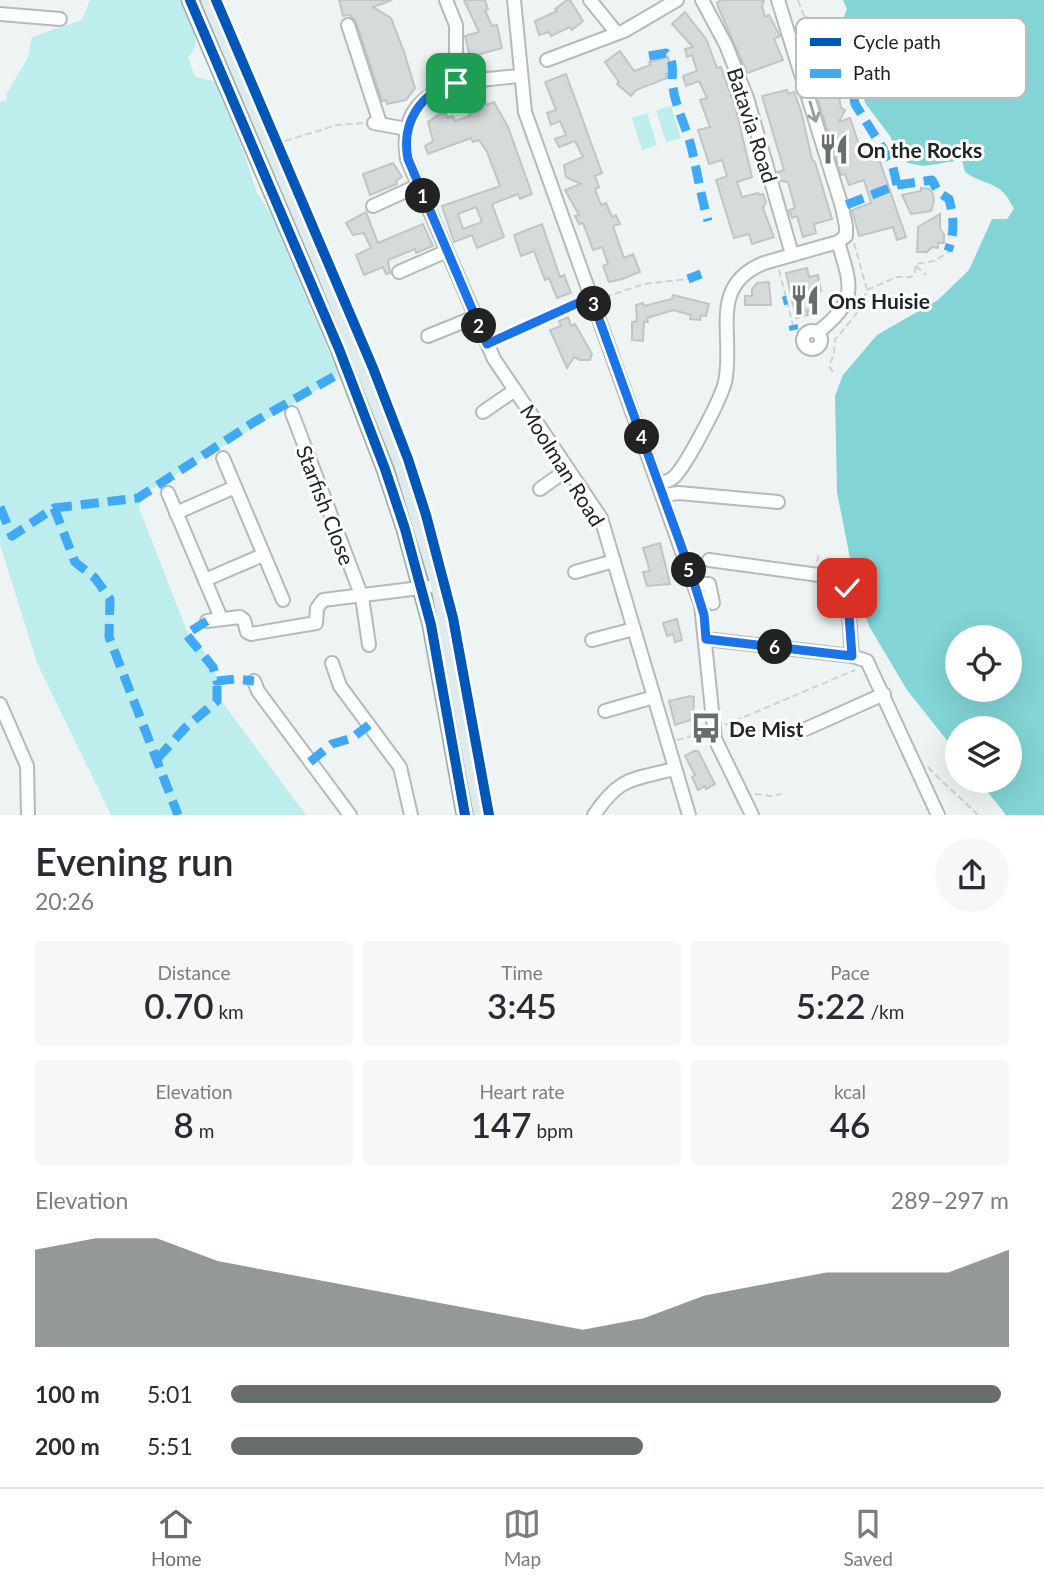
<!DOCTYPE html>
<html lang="en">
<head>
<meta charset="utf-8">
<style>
	:root { --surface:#fff; --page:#f7f7f7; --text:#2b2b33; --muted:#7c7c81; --line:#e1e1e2; --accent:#686d6d }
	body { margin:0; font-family:Lato,sans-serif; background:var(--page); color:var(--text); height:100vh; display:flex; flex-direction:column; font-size:26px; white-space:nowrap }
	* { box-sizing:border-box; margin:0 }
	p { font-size:23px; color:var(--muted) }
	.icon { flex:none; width:38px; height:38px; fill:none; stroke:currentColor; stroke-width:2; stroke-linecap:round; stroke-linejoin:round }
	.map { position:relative; height:815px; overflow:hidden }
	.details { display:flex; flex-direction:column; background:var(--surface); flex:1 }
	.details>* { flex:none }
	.buttons { position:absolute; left:945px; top:625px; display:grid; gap:14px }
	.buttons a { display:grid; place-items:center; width:77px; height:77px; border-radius:50%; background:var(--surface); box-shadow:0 7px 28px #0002; font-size:35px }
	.pin { position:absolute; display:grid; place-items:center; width:60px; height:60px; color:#fff; margin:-30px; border-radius:14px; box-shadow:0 4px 10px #0006 }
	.km { position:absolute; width:35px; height:35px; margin:-18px; border-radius:50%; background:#222; color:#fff; font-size:19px; line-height:35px; text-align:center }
	.round { display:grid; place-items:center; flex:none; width:74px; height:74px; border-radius:37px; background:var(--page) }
	.summary { display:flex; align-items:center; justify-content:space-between; height:119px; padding:0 35px }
	h1 { font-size:38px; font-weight:600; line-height:52px }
	.stats { display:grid; grid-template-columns:repeat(3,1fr); gap:10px; height:119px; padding:7px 35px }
	.stats div { display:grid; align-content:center; border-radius:7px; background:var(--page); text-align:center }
	.stats b { font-size:35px; font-weight:600 }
	.stats small { font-size:19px; font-weight:400 }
	.stats p { font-size:19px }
	.chart { height:196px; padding:14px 35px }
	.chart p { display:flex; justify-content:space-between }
	.chart svg { width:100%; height:126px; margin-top:7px; fill:var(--accent); opacity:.7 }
	ul { padding:0 35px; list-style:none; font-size:23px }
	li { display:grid; grid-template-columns:112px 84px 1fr; align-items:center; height:52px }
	li i { height:18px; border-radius:9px; background:var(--accent) }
	.dock { display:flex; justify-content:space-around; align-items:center; height:98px; border-top:2px solid var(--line); background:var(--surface); font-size:19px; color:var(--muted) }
	.dock a { display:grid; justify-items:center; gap:4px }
	.dock .selected { color:var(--accent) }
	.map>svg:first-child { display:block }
</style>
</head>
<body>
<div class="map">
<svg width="1044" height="815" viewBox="0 0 1044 815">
	<rect width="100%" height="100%" fill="#eef4f4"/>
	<g fill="#bdeded">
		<path d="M90 0H180C187 17 206 43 188 57L195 77 214 81 242 148 257 193 271 214 339 376 144 494 139 508 189 636C209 652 219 673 220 699L306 815H111L37 663 0 544V102L7 100 6 95 28 57 32 37 82 20Z"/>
		<path d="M671 106 681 138 666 142 656 110Z"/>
		<path d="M647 113 657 145 642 150 632 118Z"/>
	</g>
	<path fill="#82d4d5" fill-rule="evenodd" d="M843 0H1044V815H1006L979 781 1010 780V728H957V753L907 690 869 626 855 583 837 492 835 396 843 375 877 335 938 300 969 270 992 219H1007L1014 209C1000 179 988 188 965 172L962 160 924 166 908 163 897 153 890 136 865 103 859 77 839 53 841 25 847 9ZM957 637H1010V690H957Z"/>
	<g fill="#d6dada" stroke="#c0c5c5" stroke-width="2" fill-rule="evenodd">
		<path d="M339 0H392L373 7 391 18 404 52 415 88 406 100 387 104 386 100 382 101 356 22 350 15 343 16Z"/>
		<path d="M464 0H485L488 9 485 10 492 26 497 25 502 48 470 57 465 36 479 32Z"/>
		<path d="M567 0H570L583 21 572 30 570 27 551 36 549 32 539 35 535 21 557 11 555 9Z"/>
		<path d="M721 0H764L762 6 765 17 769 15 780 36 774 39 783 60 747 73 718 7 717 3Z"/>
		<path d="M685 12 706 39 717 68 721 67 736 110 752 177 737 182 742 197 758 193 759 195 763 194 766 202 763 208 774 237 752 244 749 234 734 238 716 180 727 176 722 160 709 164 698 130 710 127 700 100 707 98 699 81 686 86 683 76 697 71 692 55 687 57 685 49 693 47 672 24Z"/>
		<path d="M620 51 634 71 651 65 649 62 668 57 673 71 666 74 667 78 636 90 631 96 617 84 619 82 605 62Z"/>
		<path d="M820 60 821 63 832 60 834 68 839 84 825 88 839 97 841 108 845 110 839 122 850 118 863 156 877 153 906 237 897 240 893 227 859 236 852 210 871 203 864 180 849 185 845 174 841 175 814 87 818 86 811 62Z"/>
		<path d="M566 74 602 173 595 176 599 187 595 189 601 205 606 203 612 217 616 215 620 224 613 226 624 258 633 254 640 272 622 279 609 282 603 266 608 264 602 247 593 250 583 223 579 224 575 216 579 215 565 190 581 184 566 177 564 165 583 157 575 141 559 147 555 139 566 135 560 121 551 125 547 113 556 110 545 82Z"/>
		<path d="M787 90 788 94 794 92 801 111 812 159 815 162 832 219 814 224 816 233 803 237 797 216 792 218 789 210 795 208 788 182 781 181 778 172 784 170 762 96Z"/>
		<path d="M485 101 487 105 494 102 508 127 532 194 520 199 518 194 492 204 504 237 477 248 472 235 454 242 442 206 500 186 487 152 479 140 473 142 471 138 428 154 425 146 433 141 428 122 440 114 446 113 447 118 453 116 455 121 470 116 469 114 478 110 476 105ZM476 207 482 222 463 229 458 214Z"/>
		<path d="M393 163 402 177 396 181 397 184 370 195 363 174Z"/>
		<path d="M921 188 929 189 933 194 934 201 931 211 911 214 902 195 921 191Z"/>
		<path d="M366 212 378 243 423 224 433 246 416 253 415 249 388 260 390 273 386 274 383 267 364 275 356 255 371 248 364 233 353 235 346 223Z"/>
		<path d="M940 214V229L944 234V243H938V248L932 247 927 252H917L918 227Z"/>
		<path d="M542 224 560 277 564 275 571 293 557 298 549 278 545 280 534 251 521 256 514 235Z"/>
		<path d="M807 268 809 277 818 275 821 291 812 293 816 309 807 311 808 315 796 318 786 273Z"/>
		<path d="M769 282 771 305H745V296H752V289L757 283Z"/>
		<path d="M673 295 709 304 706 316 701 315 700 320 690 319 691 315 673 310 647 318 648 322H644L643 341 632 340V322L637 321 636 305 643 303 644 306 672 299Z"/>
		<path d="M568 317 571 326 575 324 592 354 590 360H580L574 357 567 368 550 330 561 326 559 321Z"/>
		<path d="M660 543 670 584 647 586 643 572 650 571 643 548Z"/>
		<path d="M677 619 682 640 675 642 673 634 667 636 663 623Z"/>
		<path d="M690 696 694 697 693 719 675 725 669 701Z"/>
		<path d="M694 751H698L715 784 706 789 705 786 698 790 692 777 695 775 685 756Z"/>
	</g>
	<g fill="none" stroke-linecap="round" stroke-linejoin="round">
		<g stroke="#b5baba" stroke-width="16">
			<g id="minor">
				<path d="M446 0 456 25V83"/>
				<path d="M514 0 525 112 701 605 715 739 752 815"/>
				<path d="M590 0 616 32"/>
				<path d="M702 0 726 45 747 98 792 254"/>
				<path d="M0 14 60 19"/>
				<path d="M348 25 380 123"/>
				<path d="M547 60 624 31 677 0"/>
				<path d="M520 76C466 81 395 83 407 159L494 359 601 518 689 815"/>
				<path d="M374 123 407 129"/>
				<path d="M373 206 419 185"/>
				<path d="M399 272 447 251"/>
				<circle cx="812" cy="340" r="9"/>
				<path d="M817 333C858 300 852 288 838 242"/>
				<path d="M428 336 475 317"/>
				<path d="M483 412 515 390"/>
				<path d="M292 413 362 597 369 645"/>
				<path d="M223 458 283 600"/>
				<path d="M659 484C665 482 670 481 674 477 686 466 721 399 725 382 735 336 707 286 764 263L838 242 846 236V226L842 207 778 0"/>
				<path d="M540 489 568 469"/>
				<path d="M168 493 221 618"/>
				<path d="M663 495 679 493 778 502"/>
				<path d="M176 513 235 487"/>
				<path d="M709 560 841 578 847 588 852 656"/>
				<path d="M575 572 614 561"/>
				<path d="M205 580 263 555"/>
				<path d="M694 584H709L713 603"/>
				<path d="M207 621 240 617 244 620 247 632 251 634 316 623 317 608 323 600 428 587"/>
				<path d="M706 639 852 656 867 661 938 815"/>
				<path d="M592 640 634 629"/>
				<path d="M332 663 340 686 400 767 411 815"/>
				<path d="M254 681 258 691 350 815"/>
				<path d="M0 704 27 766 28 815"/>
				<path d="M605 711 654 697"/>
				<path d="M799 732 884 694"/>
				<path d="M594 815C620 776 632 780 674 769"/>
			</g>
		</g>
		<g stroke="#9aadad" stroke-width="19">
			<g id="major">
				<path d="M190 0 339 349 385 469 405 529 431 625 465 815"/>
				<path d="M209 0 324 270 402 464 439 585 482 815"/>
			</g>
		</g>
		<g stroke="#d0d1d1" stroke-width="2" stroke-dasharray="7 3.5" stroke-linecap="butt">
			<path d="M798 0 804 16 800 30"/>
			<path d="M804 16C819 22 825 36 829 51L808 60"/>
			<path d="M285 141 337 125 364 123"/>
			<path d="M916 266 926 275"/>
			<path d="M779 270 793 325"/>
			<path d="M867 290 897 277H911L915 273 916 264 934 261 952 250"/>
			<path d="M605 297 644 284 688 279"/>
			<path d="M496 340 581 302"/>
			<path d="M833 372 829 366 834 354 835 340 860 309 867 290 854 243"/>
			<path d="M817 562 819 553"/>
			<path d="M725 725 855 670"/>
			<path d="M677 740 702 733"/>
			<path d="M928 767C944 784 961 798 978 815"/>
			<path d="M755 794 771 796 781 794"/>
		</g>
		<use href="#minor" stroke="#fcfdfd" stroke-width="12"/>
		<use href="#major" stroke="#dfeaea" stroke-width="16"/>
		<g stroke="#3fa9f5" stroke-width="9" stroke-dasharray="18 9" stroke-linecap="butt">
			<path d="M829 51 851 81 855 104 892 163 897 185 846 205"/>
			<path d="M649 56 666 53C677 64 670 75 673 88 676 108 686 127 691 146 697 171 701 196 708 221"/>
			<path d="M897 185 932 180 938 192 949 199C954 218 955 232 948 251"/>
			<path d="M688 279 701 274"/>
			<path d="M593 301 605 297"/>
			<path d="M783 301 787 300"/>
			<path d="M793 325 794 330"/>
			<path d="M0 507 12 536 54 508 75 562 95 578 110 599 109 637 178 815"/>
			<path d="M54 508 138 498 254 422 340 373"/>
			<path d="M207 621 186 634 213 667 217 681 235 679 254 681"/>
			<path d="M157 759 185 728 217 701V681"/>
			<path d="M310 762 332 744 352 738 369 725"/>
		</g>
		<g stroke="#fff" stroke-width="15">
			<g id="cycleway">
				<path d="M190 0 339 349 385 469 405 529 431 625 465 815"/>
				<path d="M216 0 373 368 408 459 426 515 453 618 489 815"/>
			</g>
		</g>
		<use href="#cycleway" stroke="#0057b8" stroke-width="10"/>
	</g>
	<defs><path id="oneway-shaft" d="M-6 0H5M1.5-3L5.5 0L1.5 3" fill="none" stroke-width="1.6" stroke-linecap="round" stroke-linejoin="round" transform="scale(1.75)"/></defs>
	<use stroke="#999b9b" href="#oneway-shaft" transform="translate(813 112) rotate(73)"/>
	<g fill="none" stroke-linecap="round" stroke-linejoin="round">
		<g stroke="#fff" stroke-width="14">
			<path id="route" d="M456 83C420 92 401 123 408 159L487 344 591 297 691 573 704 615 706 639 852 656 847 588"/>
		</g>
		<use href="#route" stroke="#1a73e8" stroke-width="9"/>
	</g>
	<defs>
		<g id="restaurant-bare" transform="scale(2.415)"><path d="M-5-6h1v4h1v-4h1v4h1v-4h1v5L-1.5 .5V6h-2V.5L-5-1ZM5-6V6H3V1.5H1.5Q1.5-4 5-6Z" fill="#686d6d" stroke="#fff" stroke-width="2.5" paint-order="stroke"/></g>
		<g id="bus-bare" transform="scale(2.415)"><path d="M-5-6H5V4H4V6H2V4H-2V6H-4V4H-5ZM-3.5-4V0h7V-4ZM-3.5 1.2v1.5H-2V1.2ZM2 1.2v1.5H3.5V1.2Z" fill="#686d6d" stroke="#fff" stroke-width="2.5" paint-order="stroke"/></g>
	</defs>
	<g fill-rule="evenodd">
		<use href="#restaurant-bare" x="834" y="149"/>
		<use href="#restaurant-bare" x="805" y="300"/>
		<use href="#bus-bare" x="706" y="728"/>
	</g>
	<g text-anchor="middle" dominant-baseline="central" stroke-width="6" stroke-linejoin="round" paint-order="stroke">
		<g font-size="21" fill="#202424" stroke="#fff">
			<text transform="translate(753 125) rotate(72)">Batavia Road</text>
			<text transform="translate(563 465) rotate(58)">Moolman Road</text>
			<text transform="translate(326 505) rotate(69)">Starfish Close</text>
		</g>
		<g font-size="21" font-weight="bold" fill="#202424" stroke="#fff" text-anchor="start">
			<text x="857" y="149">On the Rocks</text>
			<text x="828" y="300">Ons Huisie</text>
			<text x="729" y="728">De Mist</text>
		</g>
	</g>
	<rect x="796" y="18" width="230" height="80" rx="10" fill="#fff" stroke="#bcbdbd" stroke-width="2"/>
	<rect x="810" y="38" width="31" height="8" fill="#0057b8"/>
	<rect x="810" y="69" width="31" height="9" fill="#3fa9f5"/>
	<g font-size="19" fill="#202424">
		<text x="853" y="49">Cycle path</text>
		<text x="853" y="80">Path</text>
	</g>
</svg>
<div class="buttons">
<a><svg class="icon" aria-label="locate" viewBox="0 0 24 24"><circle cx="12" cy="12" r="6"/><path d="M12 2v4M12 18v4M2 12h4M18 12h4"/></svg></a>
<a><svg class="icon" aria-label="layers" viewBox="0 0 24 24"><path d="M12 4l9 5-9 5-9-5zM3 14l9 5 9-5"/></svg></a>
</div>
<div class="pin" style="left:456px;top:83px;background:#1e9e55"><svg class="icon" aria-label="arrive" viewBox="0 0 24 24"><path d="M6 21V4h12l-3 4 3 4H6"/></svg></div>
<div class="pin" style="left:847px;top:588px;background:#d93025"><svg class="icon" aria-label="check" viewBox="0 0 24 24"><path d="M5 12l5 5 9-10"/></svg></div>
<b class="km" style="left:423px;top:196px">1</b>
<b class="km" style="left:479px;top:326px">2</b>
<b class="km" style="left:594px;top:304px">3</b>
<b class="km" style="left:642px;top:437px">4</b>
<b class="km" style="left:689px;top:570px">5</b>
<b class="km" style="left:775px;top:647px">6</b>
</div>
<section class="details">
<div class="summary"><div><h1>Evening run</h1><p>20:26</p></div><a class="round"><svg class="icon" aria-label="share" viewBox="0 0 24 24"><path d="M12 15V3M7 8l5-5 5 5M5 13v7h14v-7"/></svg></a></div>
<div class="stats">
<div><p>Distance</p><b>0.70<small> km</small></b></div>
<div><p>Time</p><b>3:45</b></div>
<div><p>Pace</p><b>5:22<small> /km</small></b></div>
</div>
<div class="stats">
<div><p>Elevation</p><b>8<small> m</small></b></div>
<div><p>Heart rate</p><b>147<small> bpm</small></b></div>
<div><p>kcal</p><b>46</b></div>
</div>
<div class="chart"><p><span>Elevation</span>289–297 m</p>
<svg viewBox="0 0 160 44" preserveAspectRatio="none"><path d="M0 44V10L10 6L20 6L30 14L40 18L50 22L60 26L70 30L80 34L90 38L100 34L110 26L120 22L130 18L140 18L150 18L160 10V44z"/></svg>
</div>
<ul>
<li><b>100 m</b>5:01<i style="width:99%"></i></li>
<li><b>200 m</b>5:51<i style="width:53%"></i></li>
</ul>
</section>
<nav class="dock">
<a class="selected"><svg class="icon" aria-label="home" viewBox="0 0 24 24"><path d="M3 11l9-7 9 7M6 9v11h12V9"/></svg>Home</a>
<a><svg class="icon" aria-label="map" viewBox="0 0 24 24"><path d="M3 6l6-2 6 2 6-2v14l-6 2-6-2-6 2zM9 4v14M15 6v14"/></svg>Map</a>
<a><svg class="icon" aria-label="saved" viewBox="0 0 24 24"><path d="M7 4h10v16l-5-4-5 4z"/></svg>Saved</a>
</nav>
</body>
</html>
